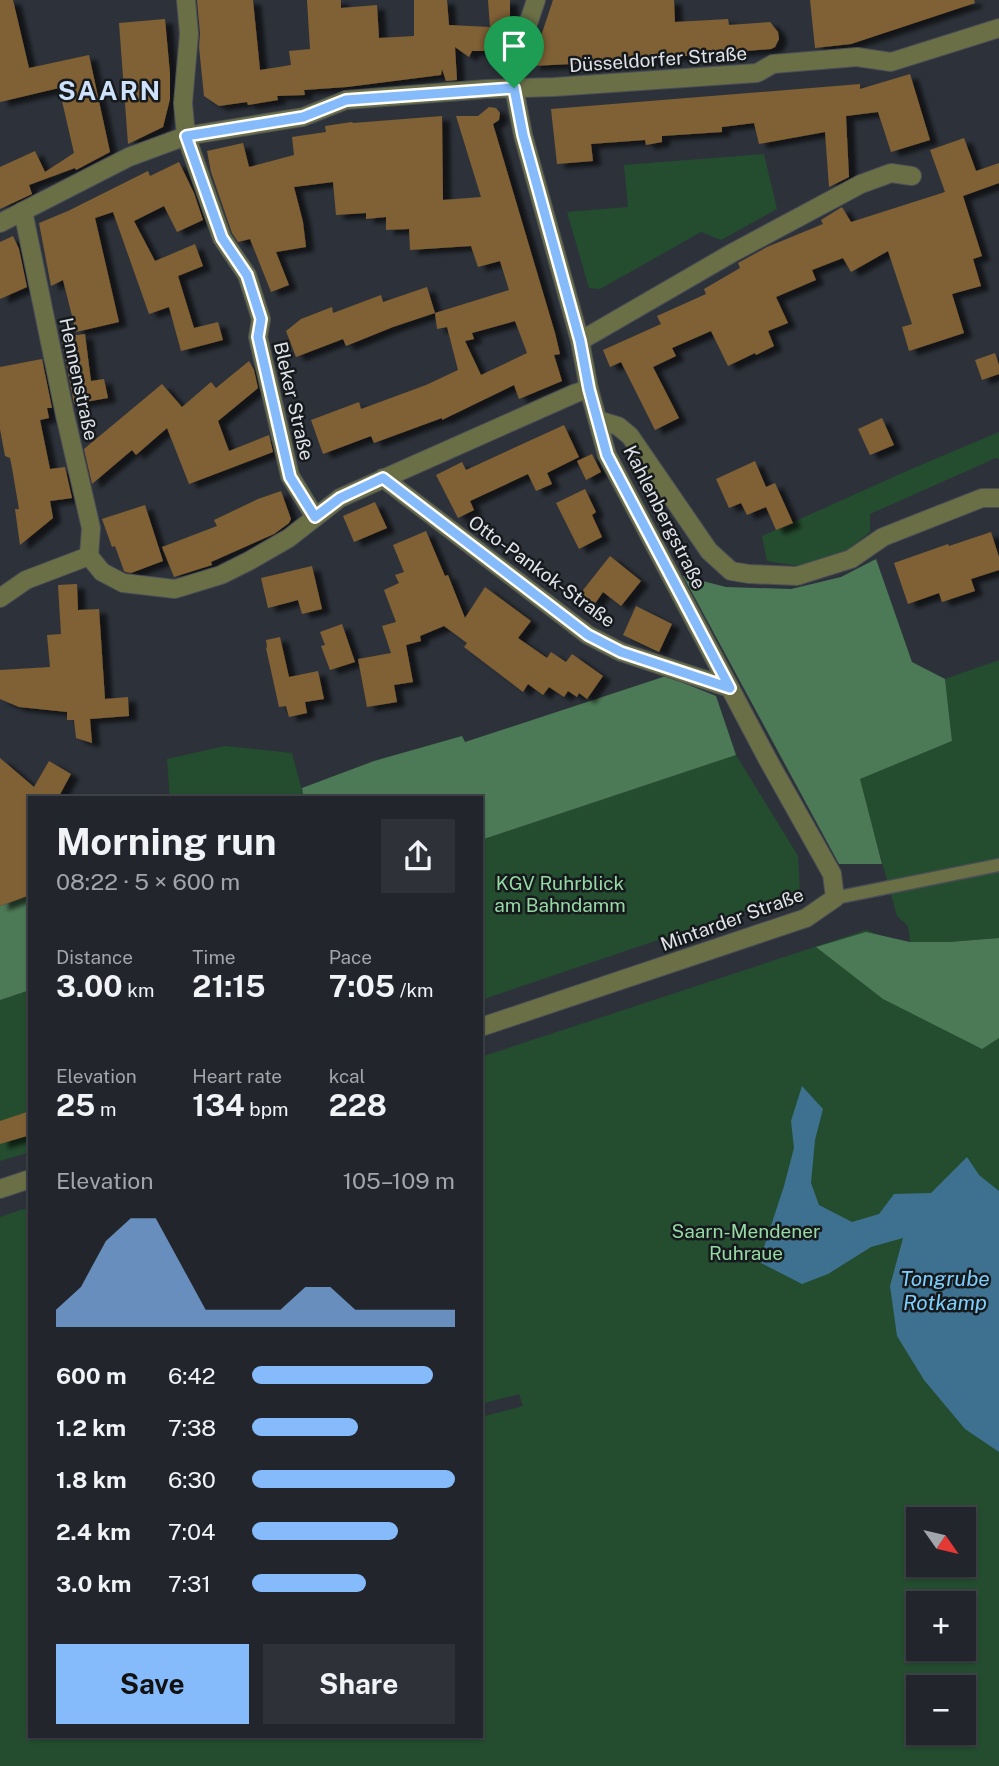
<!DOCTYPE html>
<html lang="en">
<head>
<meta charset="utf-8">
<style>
	:root { --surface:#22262c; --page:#2e3238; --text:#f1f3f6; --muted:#a2a5a9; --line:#3f4348; --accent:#86bbfb }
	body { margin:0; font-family:"Public Sans",sans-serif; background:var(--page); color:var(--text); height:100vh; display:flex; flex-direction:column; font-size:26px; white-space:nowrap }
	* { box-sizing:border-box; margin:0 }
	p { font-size:23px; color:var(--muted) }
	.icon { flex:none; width:38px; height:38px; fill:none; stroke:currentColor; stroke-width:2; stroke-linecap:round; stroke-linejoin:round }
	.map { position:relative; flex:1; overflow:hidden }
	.panel { position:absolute; left:28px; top:796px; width:455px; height:942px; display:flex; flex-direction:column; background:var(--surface); border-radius:0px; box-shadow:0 2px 5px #0004,0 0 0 2px var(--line) }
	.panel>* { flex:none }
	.needle { width:46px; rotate:124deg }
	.buttons { position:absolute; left:906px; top:1507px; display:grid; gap:14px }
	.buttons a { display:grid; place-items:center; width:70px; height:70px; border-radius:0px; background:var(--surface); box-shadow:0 2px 5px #0004,0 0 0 2px var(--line); font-size:35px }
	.pin { position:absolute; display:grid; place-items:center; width:60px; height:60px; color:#fff; margin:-72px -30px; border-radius:50% 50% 50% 0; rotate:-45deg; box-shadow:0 0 7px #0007 }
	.pin .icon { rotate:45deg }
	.round { display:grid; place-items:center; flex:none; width:74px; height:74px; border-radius:0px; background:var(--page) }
	.overview { display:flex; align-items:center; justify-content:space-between; height:119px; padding:0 28px }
	h1 { font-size:38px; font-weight:700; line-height:52px }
	.figures { display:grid; grid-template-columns:repeat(3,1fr); gap:10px; height:119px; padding:7px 28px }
	.figures div { display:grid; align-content:center }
	.figures b { font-size:30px; font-weight:700 }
	.figures small { font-size:19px; font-weight:400 }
	.figures p { font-size:19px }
	.chart { height:196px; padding:14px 28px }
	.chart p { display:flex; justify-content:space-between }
	.chart svg { width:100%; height:126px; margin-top:7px; fill:var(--accent); opacity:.7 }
	.primary-button { display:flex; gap:14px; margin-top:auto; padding:14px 28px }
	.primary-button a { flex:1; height:80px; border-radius:0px; background:var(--accent); color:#111; font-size:28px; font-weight:700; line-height:80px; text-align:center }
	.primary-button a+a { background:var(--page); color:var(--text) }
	ul { padding:0 28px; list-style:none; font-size:23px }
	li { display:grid; grid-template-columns:112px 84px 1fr; align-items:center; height:52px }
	li i { height:18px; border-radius:9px; background:var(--accent) }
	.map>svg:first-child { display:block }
</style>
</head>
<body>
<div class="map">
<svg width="999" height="1766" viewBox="0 0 999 1766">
	<defs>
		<filter id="shadow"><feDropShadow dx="8" dy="4.5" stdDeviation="2" flood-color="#0009"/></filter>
	</defs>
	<rect width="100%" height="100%" fill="#2d323a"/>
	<g fill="#244c2f" fill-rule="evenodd">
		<path d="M764 154 777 209 721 240 701 232 600 289 589 288 567 212 628 207 624 165Z"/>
		<path d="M999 432V459L996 458 870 514V532L845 552 799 566 767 561 762 536 909 470Z"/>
		<path d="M999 660V938L949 942H910L908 926 897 916 859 779 952 741 945 679Z"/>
		<path d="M225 746 292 753 303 794 293 798H170L167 759Z"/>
		<path d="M736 755 798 856 800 892 481 1000V840Z"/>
		<path d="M866 930 911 946 999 944V1766H0V1217L30 1207V1736H481V1417L523 1406 519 1394 481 1404V1057ZM919 1519H964V1564H919ZM919 1603H964V1648H919ZM919 1687H964V1732H919Z"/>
		<path d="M30 990V1152L0 1161V1000Z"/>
	</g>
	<g fill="#4c7956">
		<path d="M876 559 912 662 945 679 952 741 860 779 882 864H839L683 576 726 587 791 589 841 577Z"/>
		<path d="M666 676 716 696 736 755 481 840V798H293L303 794 302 788 374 761 462 736 465 742Z"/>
		<path d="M30 895V990L0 1000V906Z"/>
		<path d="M866 932 910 942H949L999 938V1038L982 1049 883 999 816 947Z"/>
	</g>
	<path fill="#3d718f" d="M802 1086 823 1109 815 1140 811 1183 819 1205 852 1222 879 1214 894 1194 931 1193 967 1157 979 1175 999 1191V1452L965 1429 924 1380 897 1336 890 1286 903 1238 871 1247 828 1274 802 1284 759 1262 784 1186 794 1148 791 1121Z"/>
	<g fill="#806034" fill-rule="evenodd" filter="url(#shadow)">
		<path d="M0 0H13L29 68 89 55 110 152 76 170 75 168 29 185 32 194 0 209V167L35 151 45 172 74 153 59 88 0 102Z"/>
		<path d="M197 0H253L260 70 291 65 289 51 310 49 307 0H341V8L377 5 379 38 414 36V0H447L449 25 490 27 488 0H510V20L499 42 498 51H495L491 58V51H472L469 57 455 47 457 80 446 81 442 69 441 75 347 87 304 90 305 95 277 96 278 100 248 105 247 102 219 106 204 96 199 47 200 33Z"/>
		<path d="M553 0H674L675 22 728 19 729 25 770 22 778 32 779 39 775 47 771 49 614 62 531 66Z"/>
		<path d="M810 0H974L975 3 851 44 815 48Z"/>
		<path d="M165 19 170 74V99L163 127 128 144 119 23Z"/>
		<path d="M910 74 930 140 891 152 878 112 846 116 849 177 829 187 825 132 759 144 754 123 722 127V132L662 136V142L646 145 645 140 591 144 593 161 557 164 551 109 860 84V89Z"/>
		<path d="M489 107 496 108 500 113 499 120 493 124 555 333 560 354 554 355 562 381 519 399 514 385 442 420V418L374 443 371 436 323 454 311 420 359 402 361 409 426 385 458 370 447 327 437 329 435 313 509 290 500 261 478 267 471 246 410 250 409 229 386 230V217L366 219V213L336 215 333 182 294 187 303 222 306 247 276 252 289 285 271 292 250 239 238 242 232 233 211 172 207 151 243 143 249 167 294 155 292 137 326 132 325 126 352 122 353 123 442 116 443 200 481 197 456 116H478ZM515 321 527 353 481 375 465 341 474 339 472 333Z"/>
		<path d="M964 138 976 171 999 163V183L963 196 982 256 973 259 981 286 952 294 964 333 909 351 902 327 912 324 888 251 851 272 843 258 812 270 816 280 776 297 788 323 768 331 774 346 756 355 755 353 728 366 711 331 672 348 676 356 653 367 679 418 655 430 621 362 610 367 603 350 661 324 657 316 706 294 704 289 740 268 738 263 767 247 823 224 821 220 842 207 851 222 945 192 930 150Z"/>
		<path d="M179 162 194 193 203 220 177 232 164 206 134 221 155 261 195 244 203 266 178 276 194 328 218 322 223 340 181 351 169 307 149 314 113 212 95 218 119 322 76 332 63 280 51 286 39 223 68 211 148 171 150 176Z"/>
		<path d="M13 236 19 249 27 287 0 299V242Z"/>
		<path d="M427 287 435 313 393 327 346 346 343 339 296 357 286 331 301 319 332 307 333 313 381 295 383 302Z"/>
		<path d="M85 334 91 381 104 379 108 398 74 404 61 337Z"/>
		<path d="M995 353 999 365V374L982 380 975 360Z"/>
		<path d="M42 359 52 408H47L49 418 40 420 50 469 65 467 72 498 50 501 53 518 20 545 15 509H19L12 468 10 458 5 456 0 429V367Z"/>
		<path d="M249 361 254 370 258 388 218 421 229 451 269 435 273 452 189 484 167 428 136 455 132 450 92 484 84 449 162 384 182 407 211 382 216 388Z"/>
		<path d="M882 418 894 445 870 455 858 429Z"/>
		<path d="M564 425 579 457 547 473 552 484 536 491 528 474 470 501 474 510 458 518 436 475 462 462 466 470Z"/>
		<path d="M592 454 601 472 586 480 577 461Z"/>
		<path d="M755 461 766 487 775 483 793 523 776 530 766 507 747 515 741 503 729 508 716 479Z"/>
		<path d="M585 489 596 512 592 515 602 537 579 549 556 503Z"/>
		<path d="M281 491 291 519 289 523 274 534 211 562 212 565 174 577 162 547 217 526 214 520 258 499Z"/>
		<path d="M375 502 387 528 354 542 343 516Z"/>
		<path d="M145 505 163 561 131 573 126 572 124 571 115 546 112 547 102 519Z"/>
		<path d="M426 531 445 576 448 575 465 618 485 587 531 621 518 638 547 658 551 652 566 662 572 654 603 676 587 699 579 693 577 697 568 691 564 697 549 687 543 695 528 684 523 692 464 647 467 643 444 626 420 636 421 641 406 645 413 682 394 685 397 702 367 707 358 659 391 653 382 626 396 622 384 590 399 583 395 575 404 572 393 545Z"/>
		<path d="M991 532 999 557V570L971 579 975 591 942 602 939 593 908 604 894 563 948 544 949 546Z"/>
		<path d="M610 556 641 581 621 606 603 592 594 605 580 594Z"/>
		<path d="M312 566 322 609 302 614 298 600 268 608 261 578Z"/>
		<path d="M77 584 78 610 99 609 105 699 128 697 129 716 90 719 92 743 76 738 74 720H67V712L19 707 0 699V670L50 667 47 635 61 634 58 585Z"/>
		<path d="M636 606 672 624 659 652 623 635Z"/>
		<path d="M342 624 355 662 330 670 321 646 325 645 320 632Z"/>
		<path d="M280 637 289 677 318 671 324 699 305 702 307 713 289 717 286 706 279 707 266 648 267 647 266 640Z"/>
		<path d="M0 758 34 787 49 761 71 774 58 798H30V895L0 906Z"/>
		<path d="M30 1111V1135L0 1144V1121Z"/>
	</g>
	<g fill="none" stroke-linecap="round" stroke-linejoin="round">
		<g stroke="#4a4e56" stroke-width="15">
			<path id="service" d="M835 898 999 865"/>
		</g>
		<g stroke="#4a4e56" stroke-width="20">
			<g id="minor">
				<path d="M186 0 189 34 183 103 186 136 222 238 247 275 261 319 258 337 290 476 315 517"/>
				<path d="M23 211 65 415 91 528 89 556"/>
				<path d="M0 223 129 157 186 136 303 117 346 100 487 89 554 87 757 73 773 64 857 57 891 62 999 28"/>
				<path d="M580 341 732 253 861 184 891 173 912 176"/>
				<path d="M598 420 618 426 630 436 709 551 731 571 749 574 797 576 851 559 883 537 982 498H999"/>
				<path d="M383 478 588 635 621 652 730 688"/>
				<path d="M89 556 102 572 123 583 175 589 221 575 249 561 289 538 340 498 576 393 589 389"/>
				<path d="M0 598 26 580 89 556"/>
				<path d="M481 1027 806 918 835 898 832 874 768 760 607 455 589 389 580 341 523 135 514 88 515 63 536 0"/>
				<path d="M0 1189 30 1179"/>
			</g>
		</g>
		<use href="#service" stroke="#6a6f46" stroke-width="12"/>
		<use href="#minor" stroke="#6a6f46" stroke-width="18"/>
	</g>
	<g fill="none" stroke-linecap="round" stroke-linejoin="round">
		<g stroke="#fff" stroke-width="14">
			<path id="route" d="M514 88 523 135 580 341 589 389 607 455 730 688 621 652 588 635 383 478 340 498 315 517 290 477 258 337 261 319 247 275 222 238 186 136 303 117 346 100Z"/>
		</g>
		<use href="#route" stroke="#86bbfb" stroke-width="9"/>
	</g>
	<g text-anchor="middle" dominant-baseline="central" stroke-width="5" stroke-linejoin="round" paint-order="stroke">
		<g font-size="19" fill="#e0e3e8" stroke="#171a1d">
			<text transform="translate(658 59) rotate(-4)">Düsseldorfer Straße</text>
			<text transform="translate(79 379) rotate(78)">Hennenstraße</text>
			<text transform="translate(294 401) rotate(77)">Bleker Straße</text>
			<text transform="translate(665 517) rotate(63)">Kahlenbergstraße</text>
			<text transform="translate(542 571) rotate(36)">Otto-Pankok-Straße</text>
			<text transform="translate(732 919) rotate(-20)">Mintarder Straße</text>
		</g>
		<g font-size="19" fill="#95daa4" stroke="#171a1d">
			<text x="560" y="883">KGV Ruhrblick<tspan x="560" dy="22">am Bahndamm</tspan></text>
			<text x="746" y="1231">Saarn-Mendener<tspan x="746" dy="22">Ruhraue</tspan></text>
		</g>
		<g font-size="21" font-style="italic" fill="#7ecffe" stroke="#171a1d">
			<text x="945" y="1278">Tongrube<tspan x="945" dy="24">Rotkamp</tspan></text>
		</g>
		<g font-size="26" font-weight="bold" letter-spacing="2" fill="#cee2fb" stroke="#171a1d">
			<text x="110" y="90">SAARN</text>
		</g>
	</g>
</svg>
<div class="buttons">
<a><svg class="needle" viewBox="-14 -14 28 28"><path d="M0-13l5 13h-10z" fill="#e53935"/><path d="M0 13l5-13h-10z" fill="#a2a5a9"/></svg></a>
<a>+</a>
<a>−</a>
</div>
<div class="pin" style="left:514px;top:88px;background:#1e9e55"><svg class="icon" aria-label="arrive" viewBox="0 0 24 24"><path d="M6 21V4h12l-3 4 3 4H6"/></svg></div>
<section class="panel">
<div class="overview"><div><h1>Morning run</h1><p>08:22 · 5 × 600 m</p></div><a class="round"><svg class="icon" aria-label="share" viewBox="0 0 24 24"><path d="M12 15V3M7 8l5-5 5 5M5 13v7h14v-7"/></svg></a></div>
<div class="figures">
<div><p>Distance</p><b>3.00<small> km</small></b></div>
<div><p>Time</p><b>21:15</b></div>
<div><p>Pace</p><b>7:05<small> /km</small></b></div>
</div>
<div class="figures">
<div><p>Elevation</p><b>25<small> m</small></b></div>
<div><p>Heart rate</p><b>134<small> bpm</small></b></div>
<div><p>kcal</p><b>228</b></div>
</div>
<div class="chart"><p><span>Elevation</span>105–109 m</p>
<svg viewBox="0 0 160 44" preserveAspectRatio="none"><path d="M0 44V38L10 30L20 14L30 6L40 6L50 22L60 38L70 38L80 38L90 38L100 30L110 30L120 38L130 38L140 38L150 38L160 38V44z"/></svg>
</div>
<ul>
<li><b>600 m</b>6:42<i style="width:89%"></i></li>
<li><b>1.2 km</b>7:38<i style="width:52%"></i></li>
<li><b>1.8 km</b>6:30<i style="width:100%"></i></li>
<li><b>2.4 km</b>7:04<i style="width:72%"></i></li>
<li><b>3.0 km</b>7:31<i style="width:56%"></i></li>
</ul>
<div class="primary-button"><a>Save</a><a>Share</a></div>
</section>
</div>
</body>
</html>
